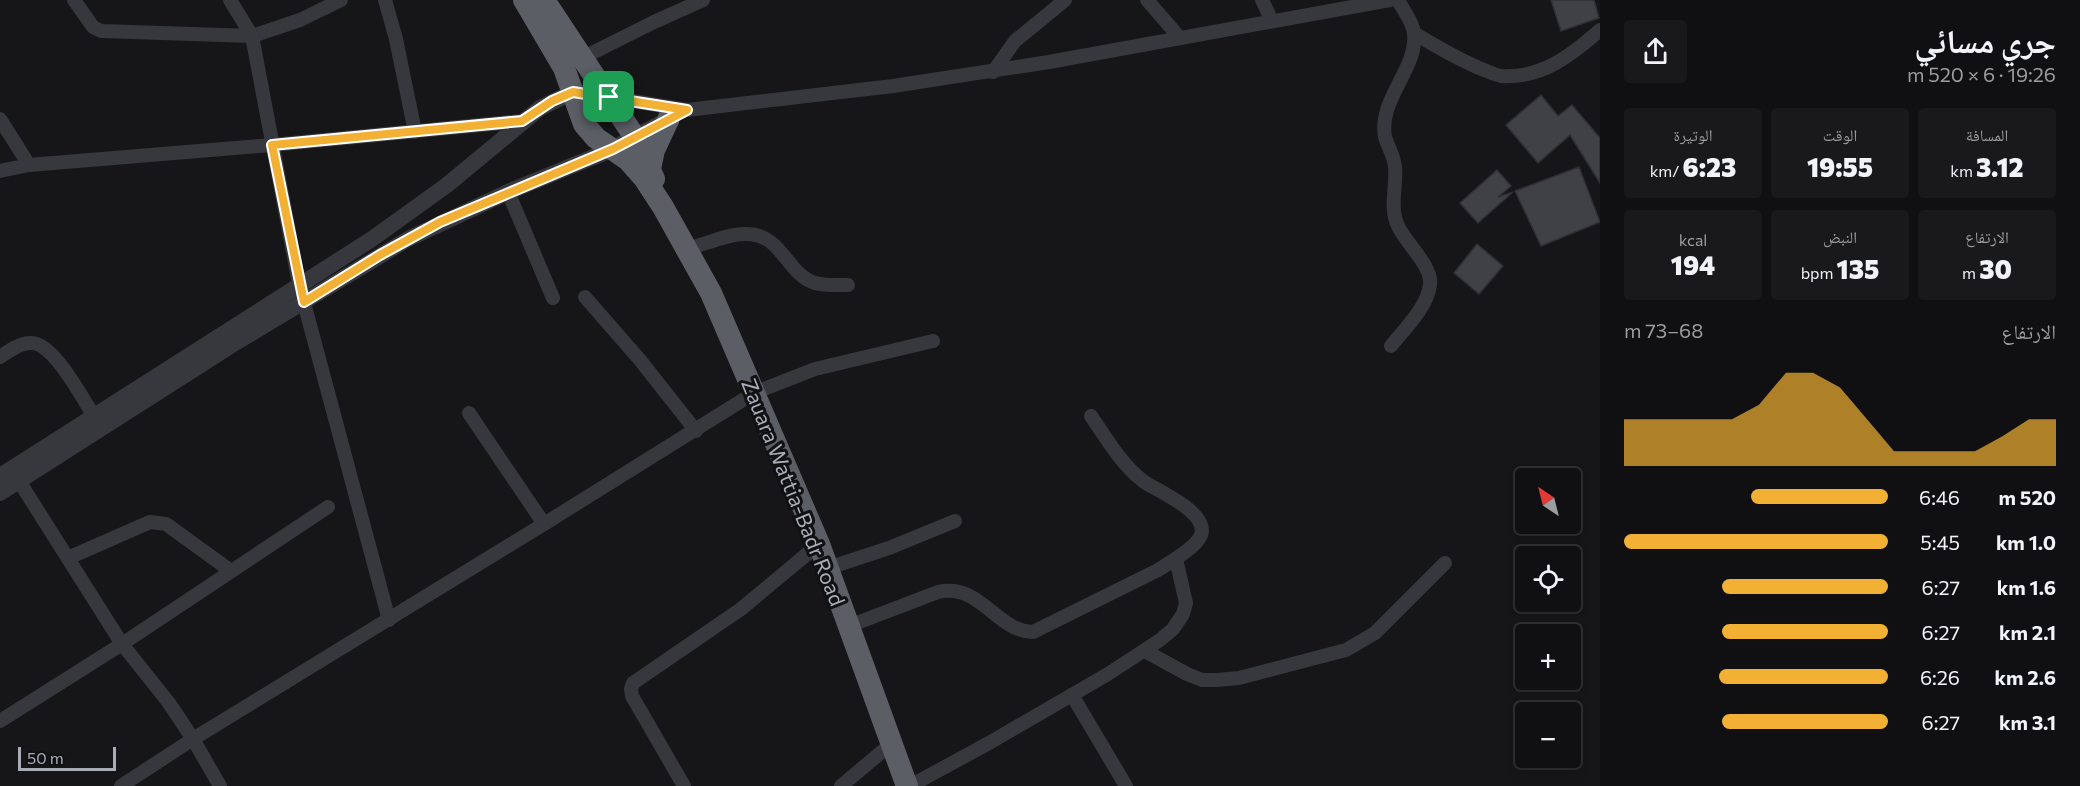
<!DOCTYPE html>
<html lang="ar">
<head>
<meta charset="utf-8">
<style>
	:root { --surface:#101012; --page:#19191b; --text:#f1f3f6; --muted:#9c9d9f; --line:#303032; --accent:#f2b134 }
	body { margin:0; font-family:Commissioner,"Noto Naskh Arabic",sans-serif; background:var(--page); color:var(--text); direction:rtl; height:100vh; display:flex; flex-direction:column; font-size:22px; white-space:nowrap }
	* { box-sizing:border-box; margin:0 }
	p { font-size:20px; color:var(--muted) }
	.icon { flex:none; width:33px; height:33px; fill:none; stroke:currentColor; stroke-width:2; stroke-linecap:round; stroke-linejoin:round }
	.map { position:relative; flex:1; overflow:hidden; direction:ltr }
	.panel { display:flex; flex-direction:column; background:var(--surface); width:480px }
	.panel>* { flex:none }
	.needle { width:39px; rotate:325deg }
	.buttons { position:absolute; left:1515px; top:468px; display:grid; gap:12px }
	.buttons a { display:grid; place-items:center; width:66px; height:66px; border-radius:6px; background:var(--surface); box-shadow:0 3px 9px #0003,0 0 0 2px var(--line); font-size:30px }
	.scale { position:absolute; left:18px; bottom:15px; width:98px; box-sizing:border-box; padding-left:6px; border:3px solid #a8adb8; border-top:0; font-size:16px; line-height:21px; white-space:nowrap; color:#a8adb8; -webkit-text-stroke:4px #111113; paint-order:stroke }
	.pin { position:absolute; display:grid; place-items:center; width:51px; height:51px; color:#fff; margin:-26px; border-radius:12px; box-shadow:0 3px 9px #0006 }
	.round { display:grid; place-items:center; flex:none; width:63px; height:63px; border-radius:6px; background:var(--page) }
	.overview { display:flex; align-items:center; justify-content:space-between; height:102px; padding:0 24px }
	h1 { font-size:33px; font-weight:800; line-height:45px }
	.figures { display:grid; grid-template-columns:repeat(3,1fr); gap:9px; height:102px; padding:6px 24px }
	.figures div { display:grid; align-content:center; border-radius:6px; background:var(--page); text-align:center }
	.figures b { font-size:26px; font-weight:800 }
	.figures small { font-size:16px; font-weight:400 }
	.figures p { font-size:16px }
	.chart { height:168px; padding:12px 24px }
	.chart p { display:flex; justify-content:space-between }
	.chart svg { width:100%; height:108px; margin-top:6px; fill:var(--accent); opacity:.7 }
	ul { padding:0 24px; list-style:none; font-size:20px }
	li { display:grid; grid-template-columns:96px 72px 1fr; align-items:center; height:45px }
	li i { height:15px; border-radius:8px; background:var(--accent) }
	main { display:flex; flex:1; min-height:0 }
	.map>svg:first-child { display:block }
</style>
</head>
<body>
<main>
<section class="panel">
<div class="overview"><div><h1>جري مسائي</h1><p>19:26 · 6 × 520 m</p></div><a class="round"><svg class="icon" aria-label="share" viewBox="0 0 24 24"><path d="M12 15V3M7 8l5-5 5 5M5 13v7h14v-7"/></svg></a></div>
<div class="figures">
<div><p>المسافة</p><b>3.12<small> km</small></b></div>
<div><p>الوقت</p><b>19:55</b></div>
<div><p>الوتيرة</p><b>6:23<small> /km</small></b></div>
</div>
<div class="figures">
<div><p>الارتفاع</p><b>30<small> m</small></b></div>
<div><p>النبض</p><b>135<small> bpm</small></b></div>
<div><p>kcal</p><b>194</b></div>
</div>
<div class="chart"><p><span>الارتفاع</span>68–73 m</p>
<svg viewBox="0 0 160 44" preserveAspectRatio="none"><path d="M0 44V25L10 25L20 25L30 25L40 25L50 19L60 6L70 6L80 12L90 25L100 38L110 38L120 38L130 38L140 32L150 25L160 25V44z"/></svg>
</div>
<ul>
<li><b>520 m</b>6:46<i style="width:52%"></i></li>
<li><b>1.0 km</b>5:45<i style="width:100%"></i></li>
<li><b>1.6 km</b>6:27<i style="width:63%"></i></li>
<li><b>2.1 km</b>6:27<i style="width:63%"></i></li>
<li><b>2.6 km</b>6:26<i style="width:64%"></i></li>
<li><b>3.1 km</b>6:27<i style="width:63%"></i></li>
</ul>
</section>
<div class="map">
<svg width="1600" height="786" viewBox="0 0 1600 786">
	<rect width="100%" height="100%" fill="#161618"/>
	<g fill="#404145" stroke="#303034" stroke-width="1.5">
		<path d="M1551 0H1594L1599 18 1561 31Z"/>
		<path d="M1541 95 1558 116 1572 105 1600 138V183L1570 135 1538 163 1506 125Z"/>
		<path d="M1579 167 1600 222 1541 246 1515 191Z"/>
		<path d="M1497 170 1511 186 1498 197 1513 192 1478 223 1460 203Z"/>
		<path d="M1477 244 1503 266 1479 294 1454 273Z"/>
	</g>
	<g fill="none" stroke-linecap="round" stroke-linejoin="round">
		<g stroke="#37383d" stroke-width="14">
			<path d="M74 0 93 27 101 31 252 36 300 20 341 0"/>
			<path d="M230 0 252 36 299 284 389 620"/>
			<path d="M385 0 396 39 415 132"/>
			<path d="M1147 0 1180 38"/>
			<path d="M1262 0 1272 21"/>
			<path d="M1414 33C1437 47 1459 60 1484 70 1489 72 1496 75 1501 76 1541 79 1572 55 1600 30"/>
			<path d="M582 58 654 22 703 0"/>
			<path d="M993 72 1015 41 1065 0"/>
			<path d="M609 97 687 110 893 86 1049 62 1390 0"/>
			<path d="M0 119 29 165"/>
			<path d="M634 136 669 118"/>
			<path d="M0 171 29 165 272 145 522 121"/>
			<path d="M508 192 553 298"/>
			<path d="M687 249C704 245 729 233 746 234 783 234 786 274 815 283 826 286 837 285 848 285"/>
			<path d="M585 297 640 360 696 431"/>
			<path d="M1391 346C1405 328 1427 308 1430 285 1433 267 1405 242 1398 226 1389 207 1397 187 1395 167 1394 156 1388 147 1385 137 1378 99 1418 69 1414 33 1413 22 1403 10 1398 0"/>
			<path d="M0 357C9 351 20 343 30 343 53 341 82 398 94 416"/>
			<path d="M469 413 544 524 754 393 815 369 933 341"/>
			<path d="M19 481 122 644 169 703 193 739 220 786"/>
			<path d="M68 558 150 522 166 524 231 571"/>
			<path d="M828 568 889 548 955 521"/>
			<path d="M849 626 938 592C980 582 997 632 1033 632L1158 570C1169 563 1197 547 1201 535 1209 512 1157 491 1143 481 1121 464 1106 438 1091 416"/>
			<path d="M1145 651 1187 674 1202 680H1217L1239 678 1346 650 1375 633 1445 563"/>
			<path d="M1072 695 1126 786"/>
			<path d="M0 721 122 644 328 507"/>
			<path d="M121 786 193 739 544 524"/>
			<path d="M684 786 632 696 631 689 633 683 741 609 819 544"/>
			<path d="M841 786 891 744"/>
			<path d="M910 786 989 743 1108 674 1160 640 1173 629 1183 614 1186 603 1176 559"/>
		</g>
		<g stroke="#37383d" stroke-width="16">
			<path d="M0 476 372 239 447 185 540 108 573 92 609 97"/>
			<path d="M0 493 235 343 408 239 508 192 613 149 634 136"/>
		</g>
		<g stroke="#5b5e65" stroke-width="22">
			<path d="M524 0 564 68 584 124 596 138 628 160 644 178 663 207 711 293 819 544 907 786"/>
			<path d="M544 0 634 136 654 179"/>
			<path d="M650 169 654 150 669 118"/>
		</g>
	</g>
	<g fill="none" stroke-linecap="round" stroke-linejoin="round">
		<g stroke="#fff" stroke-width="12">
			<path id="route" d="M573 92 687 110 613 149 440 222 380 255 304 302 272 145 522 121 552 101Z"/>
		</g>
		<use href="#route" stroke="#f2b134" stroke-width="8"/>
	</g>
	<g text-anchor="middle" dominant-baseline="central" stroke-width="6" stroke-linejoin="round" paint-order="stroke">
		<g font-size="21" fill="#a8adb8" stroke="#111113">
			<text transform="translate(794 492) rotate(68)">Zauara Wattia-Badr Road</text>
		</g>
	</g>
</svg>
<div class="buttons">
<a><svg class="needle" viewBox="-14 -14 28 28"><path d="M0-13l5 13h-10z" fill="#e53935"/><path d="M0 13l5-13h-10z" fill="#9c9d9f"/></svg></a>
<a><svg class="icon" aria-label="locate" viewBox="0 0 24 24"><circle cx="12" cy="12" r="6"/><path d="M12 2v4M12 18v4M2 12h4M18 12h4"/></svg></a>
<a>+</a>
<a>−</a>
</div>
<div class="scale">50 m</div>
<div class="pin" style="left:609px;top:97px;background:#1e9e55"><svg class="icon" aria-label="arrive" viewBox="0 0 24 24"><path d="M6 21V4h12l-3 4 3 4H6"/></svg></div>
</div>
</main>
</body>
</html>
